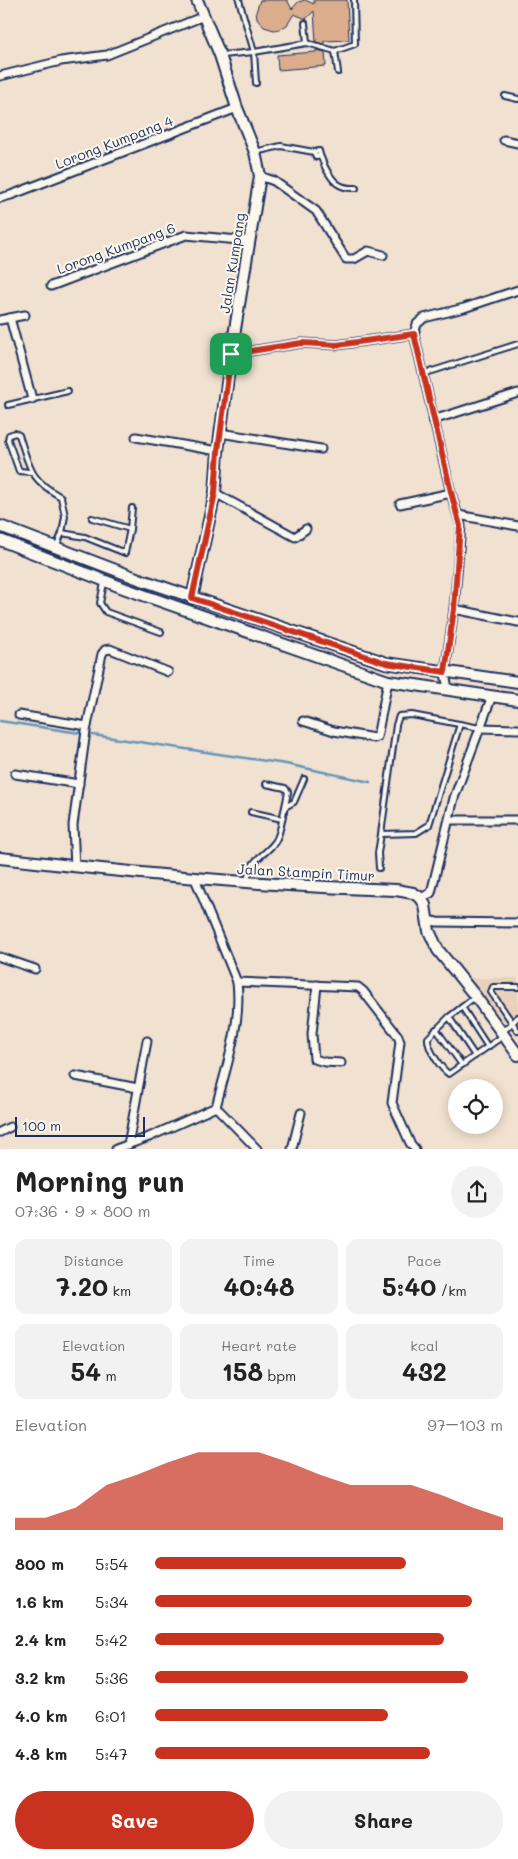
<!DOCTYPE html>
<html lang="en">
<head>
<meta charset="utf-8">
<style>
	:root { --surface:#fff; --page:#f2f2f2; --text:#222; --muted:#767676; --accent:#c8321e }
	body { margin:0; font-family:Mali,sans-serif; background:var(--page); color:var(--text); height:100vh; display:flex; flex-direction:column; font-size:19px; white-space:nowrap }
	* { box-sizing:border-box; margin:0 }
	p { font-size:16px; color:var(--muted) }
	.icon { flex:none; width:28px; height:28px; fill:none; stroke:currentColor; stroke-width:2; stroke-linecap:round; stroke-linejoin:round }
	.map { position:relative; height:1149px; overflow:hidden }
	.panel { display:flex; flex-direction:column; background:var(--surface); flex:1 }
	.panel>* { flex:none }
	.buttons { position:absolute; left:448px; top:1079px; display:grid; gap:10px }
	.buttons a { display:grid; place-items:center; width:55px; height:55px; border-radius:50%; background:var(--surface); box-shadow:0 2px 12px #0003; font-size:25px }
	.scale { position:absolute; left:15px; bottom:12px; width:130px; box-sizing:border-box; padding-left:5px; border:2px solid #1b2f5e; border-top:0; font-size:14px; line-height:18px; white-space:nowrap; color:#1b2f5e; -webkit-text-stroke:4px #fbf7ec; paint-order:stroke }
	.pin { position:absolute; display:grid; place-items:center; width:42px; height:42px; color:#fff; margin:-21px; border-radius:10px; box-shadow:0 2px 8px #0006 }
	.round { display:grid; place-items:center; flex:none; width:52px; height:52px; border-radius:26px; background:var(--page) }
	.overview { display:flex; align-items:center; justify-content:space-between; height:85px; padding:0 15px }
	h1 { font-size:28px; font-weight:700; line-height:38px }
	.figures { display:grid; grid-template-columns:repeat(3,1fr); gap:8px; height:85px; padding:5px 15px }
	.figures div { display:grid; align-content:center; border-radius:12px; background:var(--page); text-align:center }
	.figures b { font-size:25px; font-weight:700 }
	.figures small { font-size:14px; font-weight:400 }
	.figures p { font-size:14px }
	.chart { height:140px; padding:10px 15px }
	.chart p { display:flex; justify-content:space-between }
	.chart svg { width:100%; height:90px; margin-top:5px; fill:var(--accent); opacity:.7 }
	.cta { display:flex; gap:10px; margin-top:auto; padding:10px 15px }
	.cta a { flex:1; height:58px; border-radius:30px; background:var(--accent); color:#fff; font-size:20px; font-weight:700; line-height:58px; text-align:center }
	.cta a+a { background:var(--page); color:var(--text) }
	ul { padding:0 15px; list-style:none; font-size:16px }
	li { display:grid; grid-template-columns:80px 60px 1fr; align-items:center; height:38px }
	li i { height:12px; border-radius:6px; background:var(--accent) }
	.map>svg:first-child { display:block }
</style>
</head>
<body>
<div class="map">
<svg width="518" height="1149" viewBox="0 0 518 1149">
	<rect width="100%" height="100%" fill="#f1e1d0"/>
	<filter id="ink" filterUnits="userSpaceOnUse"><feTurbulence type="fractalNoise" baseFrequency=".02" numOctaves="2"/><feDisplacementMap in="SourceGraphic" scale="10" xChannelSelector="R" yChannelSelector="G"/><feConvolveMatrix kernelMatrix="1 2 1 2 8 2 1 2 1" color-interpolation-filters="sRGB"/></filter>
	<g filter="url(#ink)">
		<path fill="#ead1bc" d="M468 978H518V1039L508 1026Z"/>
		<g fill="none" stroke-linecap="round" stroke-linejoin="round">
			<path stroke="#6794bc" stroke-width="2.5" d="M0 721 286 764 370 782"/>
		</g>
		<g fill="#dbad8d" stroke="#1b2f5e">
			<path d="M260 0H287L292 9 298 2 305 0 314 4V0H347L349 40 324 41V44L316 42 314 11 306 19 294 14 287 25 280 29 274 30 264 27 257 18 256 12Z"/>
			<path d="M316 50 325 52 326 66 278 70 277 55 316 52Z"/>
		</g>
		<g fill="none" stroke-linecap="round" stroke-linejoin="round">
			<g stroke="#1b2f5e" stroke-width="8">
				<g id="lane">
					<path d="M239 0 254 52 256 83"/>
					<path d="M305 23 307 43"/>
					<path d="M335 51 338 72"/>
					<path d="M222 55 254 52 307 43 335 51 355 44 354 0"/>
					<path d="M505 96 518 99"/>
					<path d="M255 152 281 146 314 152"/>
					<path d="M320 156 316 157 314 152 319 151C320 157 323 161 325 167 333 182 339 189 356 188"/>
					<path d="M423 374 518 344"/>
					<path d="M8 405 68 391"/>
					<path d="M30 472 19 471 8 440 9 435 15 433 19 435C30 468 29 479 61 497L65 516 62 533"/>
					<path d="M92 518 130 529"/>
					<path d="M57 545 62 533 85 537 125 553 130 529 132 508"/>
					<path d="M104 583 100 603 106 612 161 632"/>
					<path d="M266 784 285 788 288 792 285 807"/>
					<path d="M251 812 282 819"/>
					<path d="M381 834 396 725 399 716 412 715 480 728"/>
					<path d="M379 868 378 853 381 834 416 833 429 825 460 724"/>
					<path d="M247 881C251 857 263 858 275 842 281 834 282 817 285 807L294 802 304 779"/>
					<path d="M518 987H493L491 992 518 1031"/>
					<path d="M475 997 449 1017 428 1038C427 1048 441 1069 449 1074L503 1036"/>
					<path d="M462 1007 488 1047"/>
					<path d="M449 1017 475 1056"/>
					<path d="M436 1029 462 1065"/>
					<path d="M503 1032 518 1017"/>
				</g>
			</g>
			<g stroke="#1b2f5e" stroke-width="11">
				<g id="street">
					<path d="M0 76 61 61 107 55 204 16"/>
					<path d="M504 140 518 143"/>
					<path d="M260 176 274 181 316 211 346 259H354L368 251 383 255"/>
					<path d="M0 198 11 195 237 108"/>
					<path d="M51 286 186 235 249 241"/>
					<path d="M10 318 32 399"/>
					<path d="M0 320 25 315"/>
					<path d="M231 354 302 343 337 345 414 334"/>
					<path d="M433 420 518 393"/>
					<path d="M220 433 321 449"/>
					<path d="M136 437 218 451"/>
					<path d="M215 493 295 537 306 529"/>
					<path d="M400 504 451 493"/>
					<path d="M458 515 518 526"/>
					<path d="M454 609 518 622"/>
					<path d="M448 689 445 673 454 609 461 526 451 493 414 334 417 324 424 318 464 308 518 290"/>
					<path d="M19 715 87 726"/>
					<path d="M303 721 334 731 374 738 377 737 388 681"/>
					<path d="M480 728 518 729"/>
					<path d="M15 774 79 784"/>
					<path d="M450 820H518"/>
					<path d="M75 867 73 825 86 731 102 654 105 650 110 649 168 672"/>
					<path d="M195 879 237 982C242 1024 226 1067 216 1107"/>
					<path d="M421 898 431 893 454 798 492 696"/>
					<path d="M427 920 437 922 518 923"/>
					<path d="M0 957 35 969"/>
					<path d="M237 982 358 987 363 991 398 1036 400 1042 392 1103 410 1143 415 1149"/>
					<path d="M317 985 312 1034 314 1059 325 1062 341 1063"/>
					<path d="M75 1076 138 1088"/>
					<path d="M216 1107 257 1149"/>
					<path d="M0 1132 10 1127"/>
					<path d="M128 1145 147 1041"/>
					<path d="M116 1149 149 1137 216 1107"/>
					<path d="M292 1149 301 1113"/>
				</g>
			</g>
			<g stroke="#1b2f5e" stroke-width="14">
				<g id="secondary">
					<path d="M0 526 139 579 386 663 518 682"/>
					<path d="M0 540 126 589 388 681 518 700"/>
					<path d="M192 598 215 493 218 451 231 354 260 176 255 152 237 108 220 55 197 0"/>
					<path d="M0 858C132 873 263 886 396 890L413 893 421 898 425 905 429 931 438 950 476 997 518 1055"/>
				</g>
			</g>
			<use href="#lane" stroke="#fbf7ec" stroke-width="4"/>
			<use href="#street" stroke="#fbf7ec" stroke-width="7"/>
			<use href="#secondary" stroke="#fbf7ec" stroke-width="10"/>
		</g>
	</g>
	<g fill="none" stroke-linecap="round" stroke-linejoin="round" filter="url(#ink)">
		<g stroke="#fff" stroke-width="10">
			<path id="route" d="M414 334 451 492 460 526 454 609 445 672 386 663 192 598 215 493 218 451 231 354 302 343 337 345Z"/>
		</g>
		<use href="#route" stroke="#c8321e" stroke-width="6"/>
	</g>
	<g text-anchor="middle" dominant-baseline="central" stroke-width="4" stroke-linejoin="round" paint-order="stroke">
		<g font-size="14" fill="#1b2f5e" stroke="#fbf7ec">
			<text transform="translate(114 142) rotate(-21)">Lorong Kumpang 4</text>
			<text transform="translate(116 248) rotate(-20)">Lorong Kumpang 6</text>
			<text transform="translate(232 263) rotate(-81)">Jalan Kumpang</text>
			<text transform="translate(306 872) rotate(3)">Jalan Stampin Timur</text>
		</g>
	</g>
</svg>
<div class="buttons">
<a><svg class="icon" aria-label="locate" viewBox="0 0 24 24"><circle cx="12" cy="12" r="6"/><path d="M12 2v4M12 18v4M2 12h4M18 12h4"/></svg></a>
</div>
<div class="scale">100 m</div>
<div class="pin" style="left:231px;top:354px;background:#1e9e55"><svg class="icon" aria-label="arrive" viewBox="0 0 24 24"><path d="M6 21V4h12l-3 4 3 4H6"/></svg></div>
</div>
<section class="panel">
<div class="overview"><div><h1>Morning run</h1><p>07:36 · 9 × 800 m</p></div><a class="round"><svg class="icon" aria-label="share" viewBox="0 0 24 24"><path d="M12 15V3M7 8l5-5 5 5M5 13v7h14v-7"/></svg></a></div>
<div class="figures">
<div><p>Distance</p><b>7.20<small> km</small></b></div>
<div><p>Time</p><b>40:48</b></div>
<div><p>Pace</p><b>5:40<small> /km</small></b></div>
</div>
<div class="figures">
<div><p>Elevation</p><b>54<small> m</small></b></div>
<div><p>Heart rate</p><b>158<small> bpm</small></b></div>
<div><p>kcal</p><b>432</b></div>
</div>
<div class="chart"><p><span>Elevation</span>97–103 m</p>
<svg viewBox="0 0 160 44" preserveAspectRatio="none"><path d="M0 44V38L10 38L20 33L30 22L40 17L50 11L60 6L70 6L80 6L90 11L100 17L110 22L120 22L130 22L140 27L150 33L160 38V44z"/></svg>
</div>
<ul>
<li><b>800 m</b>5:54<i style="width:72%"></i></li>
<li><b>1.6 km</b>5:34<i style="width:91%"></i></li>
<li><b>2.4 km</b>5:42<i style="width:83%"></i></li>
<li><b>3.2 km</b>5:36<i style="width:90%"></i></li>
<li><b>4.0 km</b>6:01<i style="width:67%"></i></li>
<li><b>4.8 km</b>5:47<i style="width:79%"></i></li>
</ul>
<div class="cta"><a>Save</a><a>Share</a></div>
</section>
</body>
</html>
